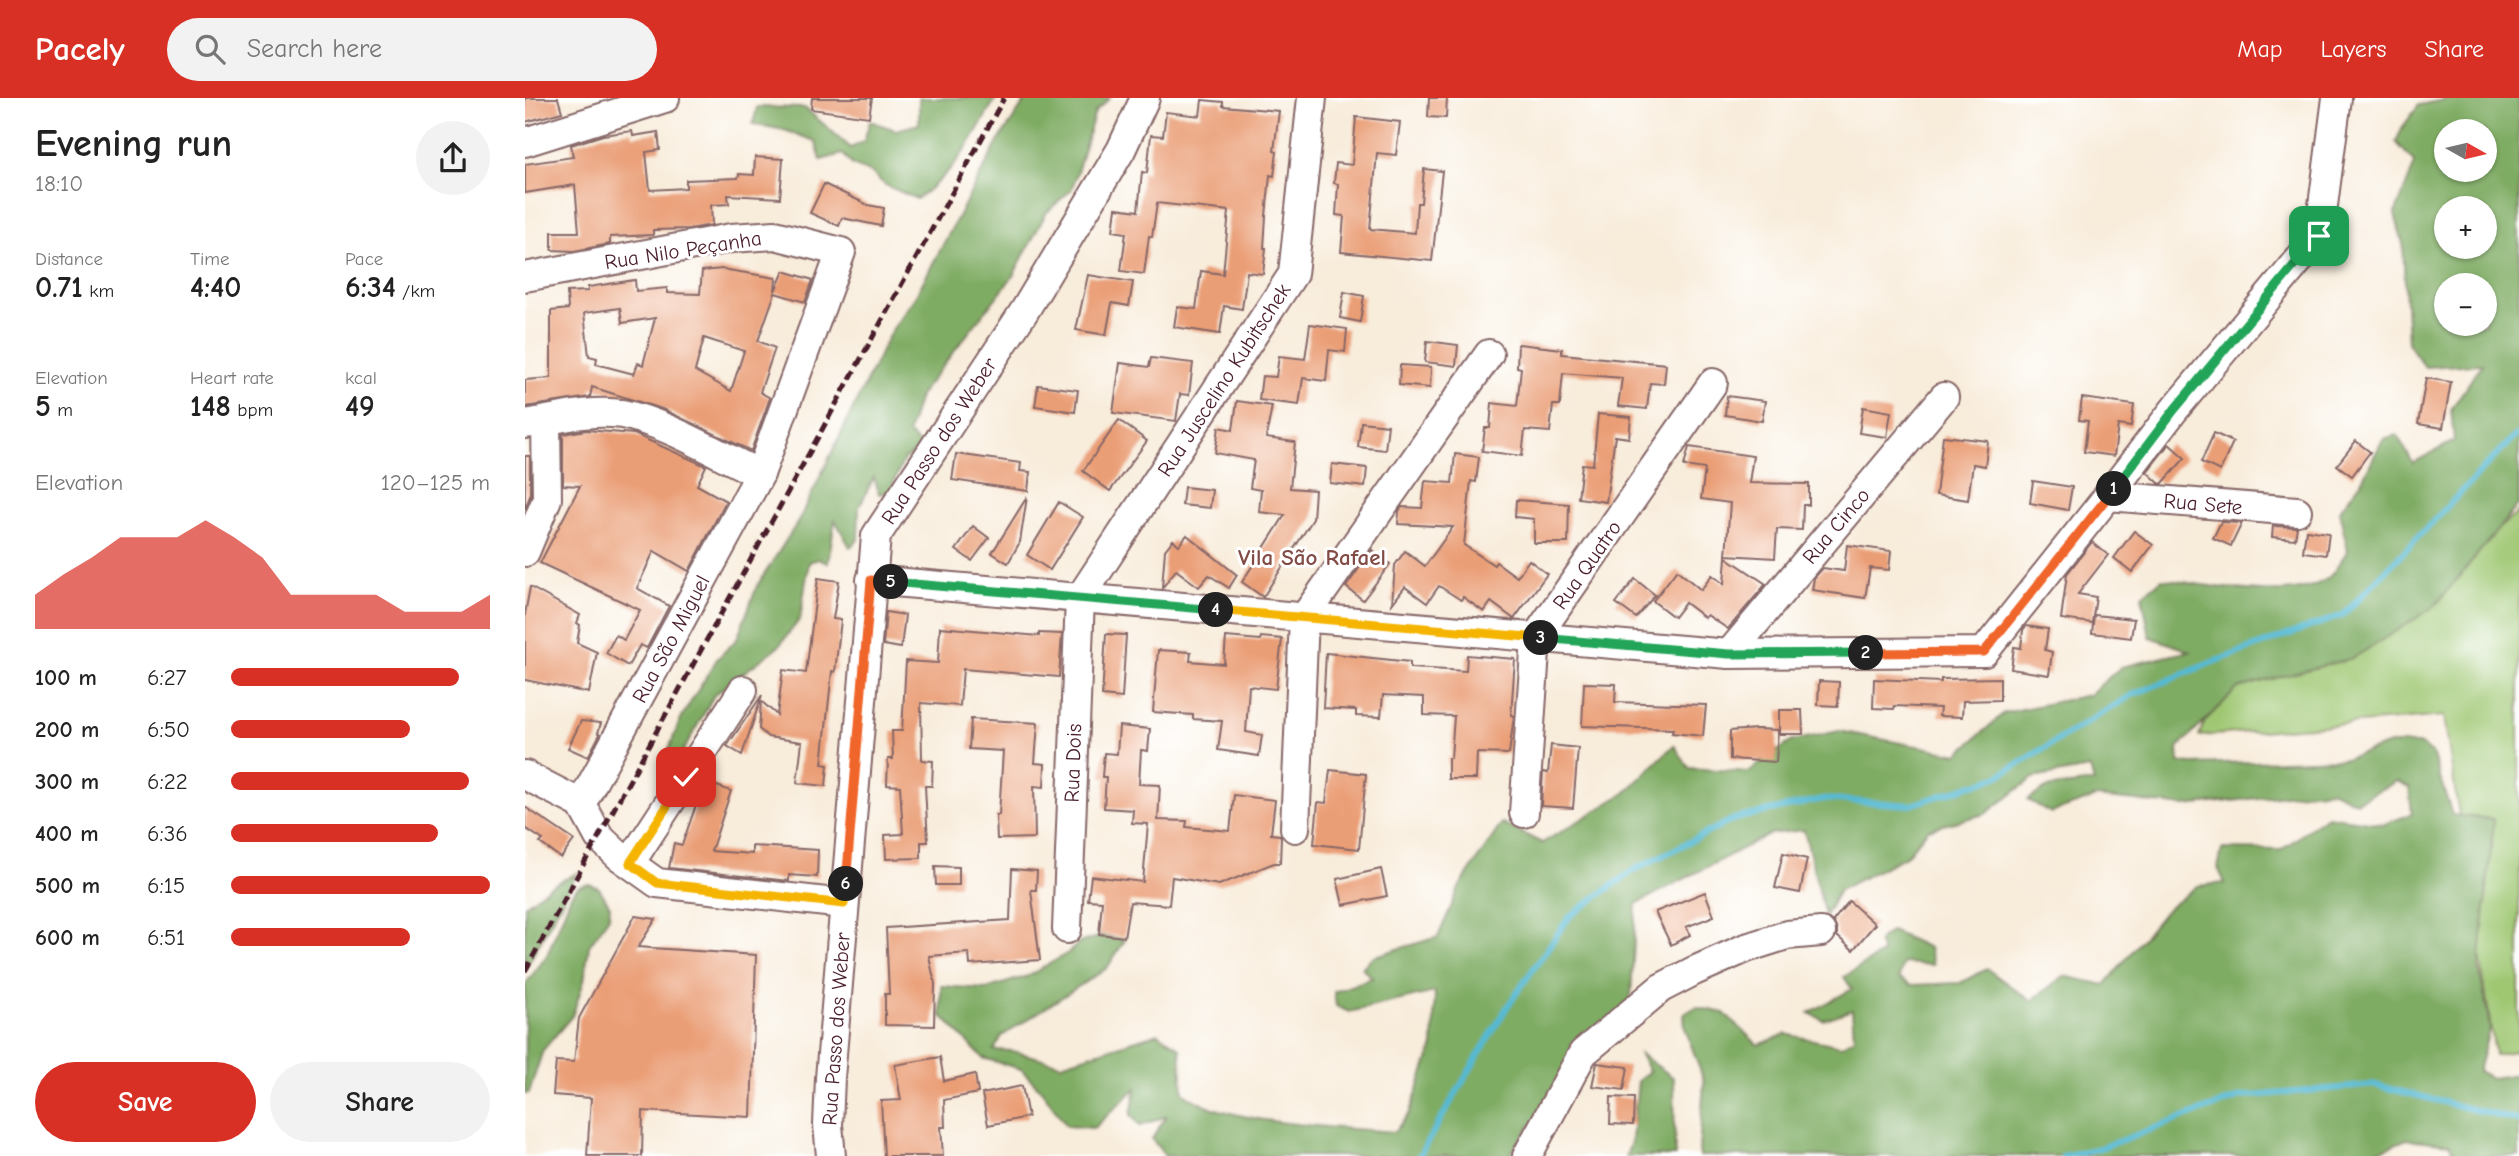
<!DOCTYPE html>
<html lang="en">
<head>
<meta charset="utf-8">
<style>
	:root { --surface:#fff; --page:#f2f2f2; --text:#222; --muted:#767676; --accent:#d93025 }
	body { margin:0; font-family:"Comic Neue",sans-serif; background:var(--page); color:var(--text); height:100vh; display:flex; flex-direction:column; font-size:26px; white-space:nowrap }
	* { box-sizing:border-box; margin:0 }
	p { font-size:23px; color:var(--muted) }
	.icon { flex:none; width:38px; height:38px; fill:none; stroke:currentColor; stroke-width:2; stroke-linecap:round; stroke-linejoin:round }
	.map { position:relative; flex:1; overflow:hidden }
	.sheet { display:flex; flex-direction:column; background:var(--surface); width:525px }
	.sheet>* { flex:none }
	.needle { width:46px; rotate:98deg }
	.fabs { position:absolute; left:1909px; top:21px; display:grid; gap:14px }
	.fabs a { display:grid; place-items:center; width:63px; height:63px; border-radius:50%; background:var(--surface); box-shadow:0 2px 5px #0004; font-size:35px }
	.pin { position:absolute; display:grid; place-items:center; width:60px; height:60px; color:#fff; margin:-30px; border-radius:14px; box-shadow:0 4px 10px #0006 }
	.km { position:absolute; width:35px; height:35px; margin:-18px; border-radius:50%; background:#222; color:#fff; font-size:19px; line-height:35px; text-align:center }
	.round { display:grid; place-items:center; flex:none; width:74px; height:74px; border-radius:37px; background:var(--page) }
	.headline { display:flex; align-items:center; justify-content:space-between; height:119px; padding:0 35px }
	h1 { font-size:38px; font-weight:600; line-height:52px }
	.figures { display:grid; grid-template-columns:repeat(3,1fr); gap:10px; height:119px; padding:7px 35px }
	.figures div { display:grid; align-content:center }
	.figures b { font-size:30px; font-weight:600 }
	.figures small { font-size:19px; font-weight:400 }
	.figures p { font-size:19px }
	.chart { height:196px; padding:14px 35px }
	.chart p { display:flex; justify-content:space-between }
	.chart svg { width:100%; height:126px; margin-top:7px; fill:var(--accent); opacity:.7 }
	.primary-button { display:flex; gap:14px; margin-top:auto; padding:14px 35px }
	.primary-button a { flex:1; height:80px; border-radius:42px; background:var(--accent); color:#fff; font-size:28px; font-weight:600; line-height:80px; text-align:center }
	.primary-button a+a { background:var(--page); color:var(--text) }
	ul { padding:0 35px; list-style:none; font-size:23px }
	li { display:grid; grid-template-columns:112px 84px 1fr; align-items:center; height:52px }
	li i { height:18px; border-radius:9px; background:var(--accent) }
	header { display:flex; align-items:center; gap:42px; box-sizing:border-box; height:98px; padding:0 35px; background:var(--accent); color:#fff }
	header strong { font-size:33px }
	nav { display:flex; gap:38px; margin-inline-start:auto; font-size:24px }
	.search { width:490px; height:63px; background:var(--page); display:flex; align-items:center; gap:18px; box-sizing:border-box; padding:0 24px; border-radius:38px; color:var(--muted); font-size:26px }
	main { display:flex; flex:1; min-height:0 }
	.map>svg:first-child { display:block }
</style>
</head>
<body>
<header>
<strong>Pacely</strong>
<div class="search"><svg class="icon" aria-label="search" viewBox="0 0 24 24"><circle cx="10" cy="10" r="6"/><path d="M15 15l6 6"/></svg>Search here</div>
<nav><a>Map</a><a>Layers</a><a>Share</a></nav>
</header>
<main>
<section class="sheet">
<div class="headline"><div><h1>Evening run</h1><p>18:10</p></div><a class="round"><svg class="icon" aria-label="share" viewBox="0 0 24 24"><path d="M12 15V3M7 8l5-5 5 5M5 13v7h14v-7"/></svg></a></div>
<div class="figures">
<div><p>Distance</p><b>0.71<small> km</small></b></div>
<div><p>Time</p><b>4:40</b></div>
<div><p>Pace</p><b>6:34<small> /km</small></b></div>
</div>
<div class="figures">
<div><p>Elevation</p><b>5<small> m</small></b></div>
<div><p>Heart rate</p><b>148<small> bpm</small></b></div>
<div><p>kcal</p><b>49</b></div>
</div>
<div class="chart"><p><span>Elevation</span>120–125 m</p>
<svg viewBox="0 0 160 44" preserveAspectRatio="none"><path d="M0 44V32L10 25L20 19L30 12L40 12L50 12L60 6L70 12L80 19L90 32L100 32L110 32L120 32L130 38L140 38L150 38L160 32V44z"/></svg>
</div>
<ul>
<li><b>100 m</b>6:27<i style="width:88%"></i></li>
<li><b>200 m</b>6:50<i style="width:69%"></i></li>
<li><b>300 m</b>6:22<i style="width:92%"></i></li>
<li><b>400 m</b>6:36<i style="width:80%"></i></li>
<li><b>500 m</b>6:15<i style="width:100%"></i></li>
<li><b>600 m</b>6:51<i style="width:69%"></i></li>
</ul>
<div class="primary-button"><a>Save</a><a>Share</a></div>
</section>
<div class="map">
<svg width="1994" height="1058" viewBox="0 0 1994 1058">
	<rect width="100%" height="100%" fill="#fff"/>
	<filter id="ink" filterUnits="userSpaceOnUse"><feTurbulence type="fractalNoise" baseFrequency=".0143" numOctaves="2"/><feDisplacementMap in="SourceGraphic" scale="14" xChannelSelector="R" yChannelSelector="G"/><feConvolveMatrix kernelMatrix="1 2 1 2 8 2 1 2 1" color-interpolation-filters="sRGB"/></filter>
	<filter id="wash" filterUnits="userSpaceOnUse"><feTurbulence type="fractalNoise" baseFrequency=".00686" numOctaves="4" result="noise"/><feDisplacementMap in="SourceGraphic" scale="28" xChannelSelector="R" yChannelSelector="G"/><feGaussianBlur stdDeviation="1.57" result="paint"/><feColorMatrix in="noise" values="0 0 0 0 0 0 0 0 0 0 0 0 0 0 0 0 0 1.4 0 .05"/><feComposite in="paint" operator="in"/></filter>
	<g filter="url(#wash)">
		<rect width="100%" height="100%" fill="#f8ecda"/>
		<path fill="#9fc772" stroke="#74734e" stroke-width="2" d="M1994 414V952L1970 957 1919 618 1674 638 1701 572 1832 542Z"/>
		<g fill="#7fac64" stroke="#646648" stroke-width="2" fill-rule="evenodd">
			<path d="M394 0H471C446 43 433 71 392 101L360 87 347 75 327 67 318 56 296 62 290 43 259 32 228 26 232 9 280 10 326 50 339 43 345 23 371 32 394 26Z"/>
			<path d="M502 0H585L570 14 547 91 521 115 488 178 394 298 383 335 398 350 379 361 365 393 354 396 349 379 334 409 333 442 325 449 310 422 303 465 294 461 284 464 275 521 253 549 189 597 159 652 151 661H140L156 620 192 561 212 541 232 488 274 422 365 235 390 199 473 44Z"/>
			<path d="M1928 0H1994V406L1909 509 1828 560 1713 590 1653 650 1654 665 1668 666 1820 661 1865 646H1894L1907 655 1927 717 1969 721 1954 869 1965 929 1953 973 1966 980 1994 976V1058H1931L1924 1046 1882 1041 1841 1058H1175L1174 1052 1179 983 1160 930 1159 916 1171 909 1199 915 1233 947 1261 936 1316 948 1329 940 1327 912 1298 922 1284 915 1327 891 1319 879 1357 855 1353 843 1366 833 1404 850 1408 867 1378 865 1374 880 1386 887 1435 885 1462 871 1506 903 1539 878 1580 887 1640 813 1672 788 1700 785 1693 770 1697 751 1756 752 1802 718 1859 726 1887 716 1884 689 1872 683 1831 704 1806 692 1660 708 1571 699 1526 715 1503 702 1521 690 1569 684 1565 670 1508 680 1460 716 1403 731 1381 758 1314 792 1300 818 1279 732 1245 736 1111 806 1106 899 1002 1032 984 1058H640L627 1041 641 1018 615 1028 606 1017 611 990 569 1030 542 1028 517 993 496 971 458 960 416 917V888L461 891 503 878 543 855 554 845 575 838 600 842 582 870 477 938 469 952 488 953 536 966 633 935 655 950 658 994C696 1027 817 1029 869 1034L884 1016 908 948 910 894 824 914 811 908 809 894 847 880 837 870 847 859 913 839 935 788 977 725 1017 745 1100 695 1149 647 1164 670 1223 674 1267 643 1314 633 1433 656 1479 615 1564 597 1596 569 1665 553 1625 539 1617 498 1637 481C1678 486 1771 507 1804 479 1812 472 1817 460 1823 452L1814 413 1836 384 1858 341 1872 337 1888 365 1929 343 1926 311 1957 266 1900 269 1883 246 1878 146 1870 116 1890 65 1871 44 1877 30 1894 7ZM1922 33H1960V72H1922ZM1922 110H1960V149H1922ZM1922 187H1960V226H1922Z"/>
			<path d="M52 775 0 872V807L24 789Z"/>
			<path d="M64 786 74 790 85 808 84 819 64 848 59 883 47 918 18 952 4 995 0 996V887L22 857 46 797 53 789Z"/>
			<path d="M1114 955 1149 980 1150 1058H1101L1107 1041 1113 983 1124 973Z"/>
		</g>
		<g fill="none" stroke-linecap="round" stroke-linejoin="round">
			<g stroke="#55b9d3" stroke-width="6">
				<path d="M894 1058 982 909 1045 818 1109 772 1209 721 1298 701 1386 707 1472 679 1607 597 1688 564 1818 517 1989 339 1994 337"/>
				<path d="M1538 1058 1575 1050 1715 999 1850 987 1994 1023"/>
			</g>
		</g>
		<g id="blocks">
			<g fill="#ea9e76" fill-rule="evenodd">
				<path d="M0 0H33L37 14 0 24Z"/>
				<path d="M287 0H347L344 19 286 11Z"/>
				<path d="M904 0H922L921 20 903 19Z"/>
				<path d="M677 2 698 4V8L754 13 749 53 752 54 749 78 745 77 741 118 739 150H741L738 176 722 174 717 211 699 208 695 236 649 229 652 209 671 211 676 173 698 176 704 113 632 105 627 139 624 138 619 176 596 173 601 135 588 133 591 110 613 113 617 74 622 75 626 37 638 38 641 14 675 18Z"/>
				<path d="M831 19 875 24 871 57 852 55 845 131 890 135 892 105H896L899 71 917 73 907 163 816 154 819 118 811 117 813 86 809 85 811 65 827 67Z"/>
				<path d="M107 33 108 38 133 34 135 52 121 54 125 92 161 90V82L213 80 214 76 229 77 230 59 258 61 255 100 203 97 204 106 186 107 187 127 165 131 128 132V137L85 139V146L49 153 27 152V134H54L50 87 0 95V66L48 59 46 47 78 37Z"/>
				<path d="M299 86 343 107 359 110 356 128 317 120 314 128 285 115Z"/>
				<path d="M197 171 251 180 250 193 259 173 288 182 280 204 250 195 233 243 250 250 235 294 245 300 226 353 137 311 67 289 65 299 0 309V282L26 280V213L43 211 42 194 63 193V189L110 182 111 193 142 190V195L175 196 177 173ZM95 210 97 225 130 220 118 267 113 265 109 276 71 266 72 260 64 258 59 215ZM179 240 219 253 206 293 170 273Z"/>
				<path d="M563 177 608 184 604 208 587 205 581 237 551 232Z"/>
				<path d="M819 194 839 198 835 224 815 220Z"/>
				<path d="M785 226 822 231 820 254 804 252 801 283 778 280 774 307 734 302 737 278 751 279 754 258 780 261Z"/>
				<path d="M902 243 933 247 931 268 900 264Z"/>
				<path d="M993 246 1037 251V256L1141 266 1139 286 1125 285 1122 311 1093 308 1097 280 1038 275 1035 307H1028L1025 334 1000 332 997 358 957 353 960 330H965L967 305 992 308 996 270 992 269Z"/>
				<path d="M626 260 668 265 664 297 655 296 651 323 588 315 595 265 624 269Z"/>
				<path d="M875 267 906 269 905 290 874 287Z"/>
				<path d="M1901 280 1926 284 1918 330 1893 326Z"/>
				<path d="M513 287 553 292 550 314 510 308Z"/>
				<path d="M1202 298 1240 303 1237 323 1200 317Z"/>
				<path d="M1557 300 1609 307 1606 329 1593 327 1589 358 1559 354 1563 323 1554 322Z"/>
				<path d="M712 303 747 308 741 340 770 344 765 390 790 392 788 421 738 499 717 484 760 417 734 414 736 392 725 390 729 362 690 355 694 329 708 332Z"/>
				<path d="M1338 309 1366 314 1362 339 1334 335Z"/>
				<path d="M1073 316 1106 319 1104 340 1090 338 1081 404 1053 400 1057 366 1068 367Z"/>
				<path d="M594 322 622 343 585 393 558 373Z"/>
				<path d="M836 324 863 327 860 352 833 349Z"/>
				<path d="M61 332 109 336 181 368 172 387 201 403 164 473 129 453 112 490 144 508 122 550 115 547 103 568 81 555 91 537 99 542 115 512 15 465 55 388 38 387V336Z"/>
				<path d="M1689 335 1708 344 1695 373 1676 364Z"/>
				<path d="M1418 338 1463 343 1460 368 1448 366 1443 402 1411 397Z"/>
				<path d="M1831 343 1845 354 1827 378 1812 367Z"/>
				<path d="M1644 346 1660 360 1637 386 1634 385 1622 374Z"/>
				<path d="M1164 349 1228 358 1224 385 1284 386V407H1278L1277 432 1252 431 1250 460 1201 457 1205 405 1176 401 1180 371 1159 368Z"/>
				<path d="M431 356 496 365 495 373 505 374 503 393 427 382Z"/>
				<path d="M930 356 954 359 951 384 946 383 939 447 969 467 971 464 992 479 1004 462 1022 476 989 521 966 504 959 514 938 499 936 502 914 488 902 505 880 489 867 506 870 467 880 453 900 468 928 429 873 426 874 413 877 409 897 410 900 383 927 385Z"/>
				<path d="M0 358H5V398L0 411Z"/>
				<path d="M807 366 842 370 840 389 805 385Z"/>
				<path d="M1508 383 1547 389 1543 412 1505 405Z"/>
				<path d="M659 389 687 392 685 410 657 407Z"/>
				<path d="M502 399 495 444 483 465 467 455Z"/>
				<path d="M991 402 1044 406 1043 445H1009V421L990 419Z"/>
				<path d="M534 404 558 419 525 472 502 457Z"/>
				<path d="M1696 424 1717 425 1706 448 1688 440Z"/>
				<path d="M448 428 464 440 447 463 431 452Z"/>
				<path d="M1748 428 1772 429 1770 441 1747 439Z"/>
				<path d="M1781 432 1804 435 1801 457 1778 454Z"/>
				<path d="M1609 433 1628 447 1607 474 1589 460Z"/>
				<path d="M662 437 712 477 704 490 684 477 674 489 651 472 637 490 640 452 648 442 654 447Z"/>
				<path d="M1567 444 1583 457 1553 496 1571 499 1567 525 1536 521 1542 476Z"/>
				<path d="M1322 447 1366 453 1364 472 1345 470 1340 500 1287 492 1289 480 1298 470 1319 473Z"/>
				<path d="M847 452 865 466 838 502 821 489Z"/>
				<path d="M1201 459 1241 486 1203 531 1182 517 1180 520 1160 505 1149 519 1128 503 1152 472 1176 492 1187 477 1199 486Z"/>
				<path d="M293 480 314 483 308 521 316 522 310 574 307 573 297 666 303 667 301 688 272 685 277 644 243 639 234 631 236 603 252 617 258 572 281 575Z"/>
				<path d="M1110 481 1130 497 1111 520 1091 505Z"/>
				<path d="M5 489 55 517 52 525 55 527 52 545 72 554 64 595 0 582V516Z"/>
				<path d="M361 514 380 517 376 550 358 547Z"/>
				<path d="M1569 517 1609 521 1606 540 1567 535Z"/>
				<path d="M1501 528 1523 531 1520 552 1527 554 1524 577 1486 571 1489 549 1496 550 1498 532Z"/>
				<path d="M415 529 514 538V535L537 536 534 579 438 571 435 608 396 605 397 662 408 663 407 688H400L403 744H396V760L361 761 360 737 378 736 375 688 362 687 363 661H368L367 633H377L381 563 413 565Z"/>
				<path d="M581 536 601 537 597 600 577 598Z"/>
				<path d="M701 539 735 542 736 539 757 541 751 591 724 588 721 634 737 637 734 658 693 652 697 623 668 621V617L628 614 633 552 666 554 665 563 699 566Z"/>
				<path d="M801 555 885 564V570L941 573 942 557 990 561 986 617 989 618 984 656 952 655 951 681H923V660H926L929 618 899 617V599L858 597 856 619 831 618V612L798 610Z"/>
				<path d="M1475 580V602L1438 603 1437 619 1414 618 1415 610 1370 608 1369 611 1348 610 1349 581 1416 584V581Z"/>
				<path d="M1294 583 1314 584 1313 608 1293 607Z"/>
				<path d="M1059 585 1091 586 1090 604 1181 607 1178 638 1147 635 1148 631 1057 628Z"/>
				<path d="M237 597 217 657 202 648Z"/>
				<path d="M1254 612H1277L1278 636H1254Z"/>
				<path d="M446 621 513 625 510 665 520 666 519 689 509 688 510 740 472 741 471 717H474L478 653 444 651Z"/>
				<path d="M56 623 76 625 73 635 75 636 63 659 43 650Z"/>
				<path d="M594 628 625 631 623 653 616 652 614 686 635 687 633 722 662 723 661 729 705 733 709 697 750 702 746 736 755 737 756 739 755 765H749L694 787 647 779 644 807 605 804 599 839 574 836 577 803 563 802 566 778 618 784 623 726 607 725 608 712 579 710 581 679H577L579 655 592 656Z"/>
				<path d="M1232 631 1253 632 1251 664 1205 661V633Z"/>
				<path d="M1026 647 1053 650 1048 710 1016 708 1018 674 1023 675Z"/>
				<path d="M805 672 841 676 834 751 789 746 793 704 801 705Z"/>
				<path d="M178 683 206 693 186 753 227 756V748L293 752 292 779 264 777V783L144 770 149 745 157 747 172 704 167 702Z"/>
				<path d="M0 709 49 742 36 760 15 745 18 742 0 730Z"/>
				<path d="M1258 755 1282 761 1275 795 1250 790Z"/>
				<path d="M410 768 434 769V787H411Z"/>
				<path d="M487 771 512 773 511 792H506L515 862 445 867 444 855 404 858 410 886 409 928 360 927V896H364L361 830 485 822Z"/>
				<path d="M856 771 862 798 818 807 812 781Z"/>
				<path d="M1180 794 1189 818 1161 829 1165 837 1146 847 1130 814Z"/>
				<path d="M1324 803 1350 826 1328 852 1312 838V832L1308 823Z"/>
				<path d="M110 818 131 821 113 849 231 857 226 1019 118 1013 117 1058H62L66 1000 28 997 31 963 49 964 54 920Z"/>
				<path d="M415 959 419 983 450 976 453 995 419 1002 420 1029H416L418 1058H359L356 1003 376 1002 370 967Z"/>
				<path d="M1072 965 1103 969 1099 992 1067 988Z"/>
				<path d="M497 988 503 1019 463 1027 457 996Z"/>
				<path d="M1086 999 1109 1000 1108 1027 1085 1026Z"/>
			</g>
		</g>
	</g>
	<g filter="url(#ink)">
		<use href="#blocks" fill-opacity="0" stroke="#876768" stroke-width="2"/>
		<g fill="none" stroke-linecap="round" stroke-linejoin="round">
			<g stroke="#876768" stroke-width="32">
				<g id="minor">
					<path d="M0 44 140 0"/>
					<path d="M0 179 206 140 250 137 316 154 235 376 56 706"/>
					<path d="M0 326C31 321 65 311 97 316 139 324 194 357 235 376"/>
					<path d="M1583 398 1772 413"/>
					<path d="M0 454 22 401 21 323"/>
					<path d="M346 482 1204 556 1459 554 1583 398 1649 312 1794 138 1812 0"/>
					<path d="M1204 556 1419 299"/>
					<path d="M0 677 56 706 74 739 94 758 132 785 319 806"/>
					<path d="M999 715 1011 539 1188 285"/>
					<path d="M770 730 779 520 964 256"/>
					<path d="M105 765 218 592"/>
					<path d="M542 831 555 500 768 176 787 0"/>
					<path d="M306 1058 303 1027 305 980 351 438 500 212 596 52 620 0"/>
					<path d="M1002 1058 1058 955 1136 890 1169 873 1221 850 1262 837 1296 834"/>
				</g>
			</g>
			<use href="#minor" stroke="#fff" stroke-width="28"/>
			<path stroke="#4a1f2b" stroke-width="5" stroke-dasharray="10 5" stroke-linecap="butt" d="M0 873 479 0"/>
		</g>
	</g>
	<g fill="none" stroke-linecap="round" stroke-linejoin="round" filter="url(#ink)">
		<g stroke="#fff" stroke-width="14">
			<path id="split-1" d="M1589 391 1649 312 1794 138"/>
		</g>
		<g stroke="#fff" stroke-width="14">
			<path id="split-2" d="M1341 555 1459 554 1589 391"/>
		</g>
		<g stroke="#fff" stroke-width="14">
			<path id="split-3" d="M1016 540 1204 556 1341 555"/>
		</g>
		<g stroke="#fff" stroke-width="14">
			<path id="split-4" d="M691 512 1016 540"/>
		</g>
		<g stroke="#fff" stroke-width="14">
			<path id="split-5" d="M366 484 691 512"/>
		</g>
		<g stroke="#fff" stroke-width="14">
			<path id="split-6" d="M321 786 346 482 366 484"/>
		</g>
		<g stroke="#fff" stroke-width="14">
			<path id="split-7" d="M161 679 105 765 132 785 319 806 321 786"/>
		</g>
		<use href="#split-1" stroke="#22a559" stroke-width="9"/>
		<use href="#split-2" stroke="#f0652b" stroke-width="9"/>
		<use href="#split-3" stroke="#22a559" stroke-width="9"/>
		<use href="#split-4" stroke="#f5b400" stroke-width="9"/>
		<use href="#split-5" stroke="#22a559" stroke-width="9"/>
		<use href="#split-6" stroke="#f0652b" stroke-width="9"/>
		<use href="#split-7" stroke="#f5b400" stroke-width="9"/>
	</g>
	<g text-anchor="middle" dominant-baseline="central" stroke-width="6" stroke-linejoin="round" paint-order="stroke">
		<g font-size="21" fill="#4a1f2b" stroke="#fff">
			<text transform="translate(158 152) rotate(-9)">Rua Nilo Peçanha</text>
			<text transform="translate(699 282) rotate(-57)">Rua Juscelino Kubitschek</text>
			<text transform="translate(414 343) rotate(-57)">Rua Passo dos Weber</text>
			<text transform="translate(1678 406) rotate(5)">Rua Sete</text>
			<text transform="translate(1311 428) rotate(-50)">Rua Cinco</text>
			<text transform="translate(1062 467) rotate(-55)">Rua Quatro</text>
			<text transform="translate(146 541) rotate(-62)">Rua São Miguel</text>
			<text transform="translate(548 665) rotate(-88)">Rua Dois</text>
			<text transform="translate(311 931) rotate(-86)">Rua Passo dos Weber</text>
		</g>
		<g font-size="23" font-weight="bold" fill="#824b45" stroke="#fff">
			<text x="787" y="459">Vila São Rafael</text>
		</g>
	</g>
</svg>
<div class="fabs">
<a><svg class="needle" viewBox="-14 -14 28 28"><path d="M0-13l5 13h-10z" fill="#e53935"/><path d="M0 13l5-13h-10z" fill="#767676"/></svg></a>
<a>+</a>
<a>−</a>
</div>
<div class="pin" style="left:1794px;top:138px;background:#1e9e55"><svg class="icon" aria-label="arrive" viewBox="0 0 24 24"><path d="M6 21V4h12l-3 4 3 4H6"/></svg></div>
<div class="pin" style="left:161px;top:679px;background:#d93025"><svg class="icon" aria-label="check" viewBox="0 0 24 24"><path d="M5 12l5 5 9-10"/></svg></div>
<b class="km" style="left:1589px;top:391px">1</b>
<b class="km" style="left:1341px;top:555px">2</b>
<b class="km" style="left:1016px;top:540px">3</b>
<b class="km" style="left:691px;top:512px">4</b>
<b class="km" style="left:366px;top:484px">5</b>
<b class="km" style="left:321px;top:786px">6</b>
</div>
</main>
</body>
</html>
